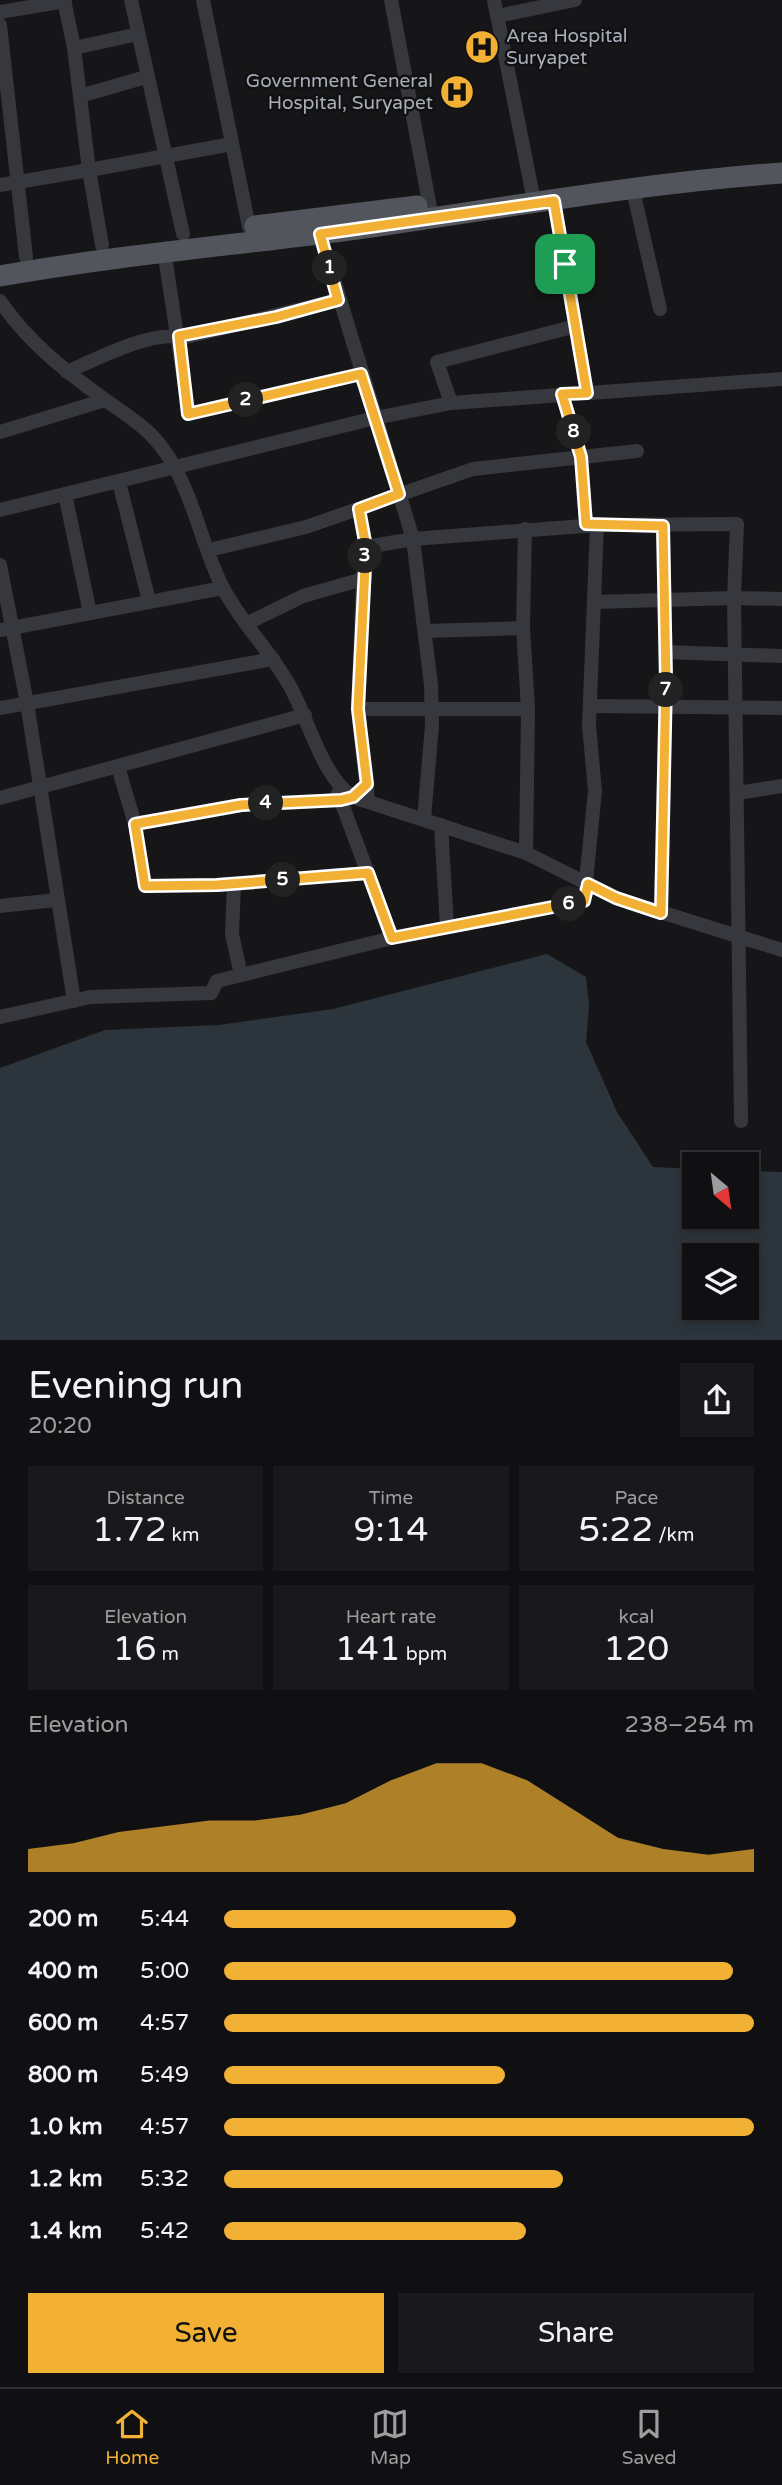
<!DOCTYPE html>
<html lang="en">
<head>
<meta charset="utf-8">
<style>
	:root { --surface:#101012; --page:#19191b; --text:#f1f3f6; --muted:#9c9d9f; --line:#303032; --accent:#f2b134 }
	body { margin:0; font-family:"Varela Round",sans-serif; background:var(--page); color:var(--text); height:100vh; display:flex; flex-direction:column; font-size:26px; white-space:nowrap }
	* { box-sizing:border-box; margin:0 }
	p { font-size:23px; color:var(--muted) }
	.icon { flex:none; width:38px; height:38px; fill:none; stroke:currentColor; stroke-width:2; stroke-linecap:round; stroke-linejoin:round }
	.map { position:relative; height:1340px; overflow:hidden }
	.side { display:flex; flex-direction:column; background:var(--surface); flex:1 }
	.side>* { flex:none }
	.needle { width:46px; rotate:151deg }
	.fabs { position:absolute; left:682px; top:1152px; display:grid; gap:14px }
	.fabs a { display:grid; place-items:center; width:77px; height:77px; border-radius:0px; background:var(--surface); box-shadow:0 4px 10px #0003,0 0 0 2px var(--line); font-size:35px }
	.pin { position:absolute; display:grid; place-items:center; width:60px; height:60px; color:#fff; margin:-30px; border-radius:14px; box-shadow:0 4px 10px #0006 }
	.km { position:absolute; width:35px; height:35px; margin:-18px; border-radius:50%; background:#222; color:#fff; font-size:19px; line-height:35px; text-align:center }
	.round { display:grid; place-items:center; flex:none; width:74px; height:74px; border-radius:0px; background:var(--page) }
	.summary { display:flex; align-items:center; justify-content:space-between; height:119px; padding:0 28px }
	h1 { font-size:38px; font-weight:600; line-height:52px }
	.stats { display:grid; grid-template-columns:repeat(3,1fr); gap:10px; height:119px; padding:7px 28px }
	.stats div { display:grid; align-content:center; border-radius:0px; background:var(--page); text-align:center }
	.stats b { font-size:35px; font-weight:600 }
	.stats small { font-size:19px; font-weight:400 }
	.stats p { font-size:19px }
	.chart { height:196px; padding:14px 28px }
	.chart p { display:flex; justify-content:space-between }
	.chart svg { width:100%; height:126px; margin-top:7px; fill:var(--accent); opacity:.7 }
	.cta { display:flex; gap:14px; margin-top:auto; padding:14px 28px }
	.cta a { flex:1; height:80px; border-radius:0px; background:var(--accent); color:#111; font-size:28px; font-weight:600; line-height:80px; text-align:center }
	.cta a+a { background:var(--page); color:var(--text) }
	ul { padding:0 28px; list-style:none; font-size:23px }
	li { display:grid; grid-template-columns:112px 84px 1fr; align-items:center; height:52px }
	li i { height:18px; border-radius:9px; background:var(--accent) }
	.tabs { display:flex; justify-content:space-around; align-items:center; height:98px; border-top:2px solid var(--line); background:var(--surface); font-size:19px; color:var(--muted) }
	.tabs a { display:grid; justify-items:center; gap:4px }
	.tabs .selected { color:var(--accent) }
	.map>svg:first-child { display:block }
</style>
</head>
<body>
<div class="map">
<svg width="782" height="1341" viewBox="0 0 782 1341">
	<rect width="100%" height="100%" fill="#161618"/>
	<path fill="#2c353c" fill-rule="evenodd" d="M547 954 586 977 589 1006 586 1042 617 1112 653 1167 695 1169V1216H747V1171L782 1172V1340H0V1068L105 1030 219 1025 333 1009ZM695 1255H747V1307H695Z"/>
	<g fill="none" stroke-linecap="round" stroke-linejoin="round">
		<g stroke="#37383d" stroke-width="14">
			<path d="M64 0 74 48 138 34"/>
			<path d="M131 0 183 234"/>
			<path d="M203 0 249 227"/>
			<path d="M391 0 432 218"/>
			<path d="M494 0 532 191"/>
			<path d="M0 12 65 1"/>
			<path d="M497 16 575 0"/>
			<path d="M0 25 26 257"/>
			<path d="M74 48 89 170 232 144"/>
			<path d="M80 96 146 77"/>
			<path d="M0 185 89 170 102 245"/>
			<path d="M633 190 660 309"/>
			<path d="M554 201 587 393"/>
			<path d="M320 234 413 539 431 685 432 725 424 819"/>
			<path d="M164 250 189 414 361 374"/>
			<path d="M0 301C28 342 64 370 104 399 136 422 155 431 175 468 196 506 203 548 222 586 241 624 274 654 293 692 309 723 324 779 353 797L526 853 616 898 782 950"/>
			<path d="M67 372C94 360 154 329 182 338L338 300"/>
			<path d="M562 394 581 457 586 524"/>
			<path d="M451 403 437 362 576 326"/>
			<path d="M0 432 105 400"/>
			<path d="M119 482 149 601"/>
			<path d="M65 494 90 613"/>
			<path d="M359 509 366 547"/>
			<path d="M0 510 375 418 451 403 782 379"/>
			<path d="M597 525 737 524 734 598 782 599"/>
			<path d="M525 529 523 628 528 709 526 853"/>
			<path d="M209 550 306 527 473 469 637 451"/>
			<path d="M0 565 27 703 74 1001"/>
			<path d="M594 602 734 598 741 1121"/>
			<path d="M0 630 223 588"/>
			<path d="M426 631 523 628"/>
			<path d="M665 652 782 656"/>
			<path d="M590 706 782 708"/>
			<path d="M0 708 273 659"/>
			<path d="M358 709 363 579"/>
			<path d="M118 767 135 824 145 886 217 885 368 873"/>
			<path d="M338 793 392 938"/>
			<path d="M737 793 782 786"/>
			<path d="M0 798 305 715"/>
			<path d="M368 801 358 709H528"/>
			<path d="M135 824 241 805 341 800 357 793"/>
			<path d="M441 825 447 927"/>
			<path d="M234 884 232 934 241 975"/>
			<path d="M0 906 56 900"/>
			<path d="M661 913 666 680 663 526"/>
			<path d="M0 1017 90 997 211 993 217 981 392 938 584 901 595 791 589 725 597 525 413 539 366 547 363 579 303 596 248 623"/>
		</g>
		<g stroke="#53555c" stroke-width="21">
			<path d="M255 226 417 206"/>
			<path d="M0 276C118 255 238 245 357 229 498 209 640 183 782 173"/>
		</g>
	</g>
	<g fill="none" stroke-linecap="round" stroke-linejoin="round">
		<g stroke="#fff" stroke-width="14">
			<path id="route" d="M554 201 587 393 562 394 581 457 586 524 663 526 666 680 661 913 616 898 588 884 584 901 392 938 368 873 217 885 145 886 135 824 241 805 341 800 353 797 367 784 358 709 366 547 359 509 399 494 361 374 188 414 179 336 276 317 338 300 320 234Z"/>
		</g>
		<use href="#route" stroke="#f2b134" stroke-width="9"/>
	</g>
	<defs>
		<g id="hospital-disc" transform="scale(1.75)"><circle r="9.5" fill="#f2b134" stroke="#111113"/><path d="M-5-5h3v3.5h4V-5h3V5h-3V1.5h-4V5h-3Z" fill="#111"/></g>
	</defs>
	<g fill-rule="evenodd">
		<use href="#hospital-disc" x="482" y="47"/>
		<use href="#hospital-disc" x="457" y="92"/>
	</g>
	<g text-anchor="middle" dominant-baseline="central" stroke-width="5" stroke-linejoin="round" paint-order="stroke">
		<g font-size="19" fill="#a8adb8" stroke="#111113" text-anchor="start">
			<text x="506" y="36">Area Hospital<tspan x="506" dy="22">Suryapet</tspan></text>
			<text x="433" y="81" text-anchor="end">Government General<tspan x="433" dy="22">Hospital, Suryapet</tspan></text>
		</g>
	</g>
</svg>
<div class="fabs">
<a><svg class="needle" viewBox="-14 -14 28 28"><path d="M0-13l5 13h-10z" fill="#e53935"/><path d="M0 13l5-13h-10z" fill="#9c9d9f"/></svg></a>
<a><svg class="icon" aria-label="layers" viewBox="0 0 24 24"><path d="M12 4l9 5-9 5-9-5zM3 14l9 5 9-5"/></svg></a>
</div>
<div class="pin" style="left:565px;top:264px;background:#1e9e55"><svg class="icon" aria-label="arrive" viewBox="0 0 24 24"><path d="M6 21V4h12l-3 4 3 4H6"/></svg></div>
<b class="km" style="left:330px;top:268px">1</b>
<b class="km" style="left:246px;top:400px">2</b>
<b class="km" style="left:365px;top:556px">3</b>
<b class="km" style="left:266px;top:803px">4</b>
<b class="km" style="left:283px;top:880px">5</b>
<b class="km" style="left:569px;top:904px">6</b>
<b class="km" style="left:666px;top:690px">7</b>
<b class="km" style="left:574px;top:432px">8</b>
</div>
<section class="side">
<div class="summary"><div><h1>Evening run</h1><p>20:20</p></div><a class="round"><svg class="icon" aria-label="share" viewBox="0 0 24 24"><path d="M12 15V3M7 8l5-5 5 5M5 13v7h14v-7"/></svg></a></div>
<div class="stats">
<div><p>Distance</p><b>1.72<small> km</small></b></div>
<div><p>Time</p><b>9:14</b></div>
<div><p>Pace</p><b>5:22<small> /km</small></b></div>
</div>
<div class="stats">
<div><p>Elevation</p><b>16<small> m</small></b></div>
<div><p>Heart rate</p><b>141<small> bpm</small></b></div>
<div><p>kcal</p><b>120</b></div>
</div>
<div class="chart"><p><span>Elevation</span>238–254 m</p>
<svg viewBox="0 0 160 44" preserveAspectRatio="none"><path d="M0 44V36L10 34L20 30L30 28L40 26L50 26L60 24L70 20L80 12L90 6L100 6L110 12L120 22L130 32L140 36L150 38L160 36V44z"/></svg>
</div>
<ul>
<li><b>200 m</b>5:44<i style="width:55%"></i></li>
<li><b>400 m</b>5:00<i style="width:96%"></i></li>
<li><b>600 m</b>4:57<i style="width:100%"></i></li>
<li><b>800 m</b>5:49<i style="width:53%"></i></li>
<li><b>1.0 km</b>4:57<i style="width:100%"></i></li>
<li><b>1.2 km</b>5:32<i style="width:64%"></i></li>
<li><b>1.4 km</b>5:42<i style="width:57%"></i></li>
</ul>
<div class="cta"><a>Save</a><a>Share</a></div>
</section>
<nav class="tabs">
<a class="selected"><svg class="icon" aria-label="home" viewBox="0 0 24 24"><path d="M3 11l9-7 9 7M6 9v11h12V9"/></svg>Home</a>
<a><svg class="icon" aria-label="map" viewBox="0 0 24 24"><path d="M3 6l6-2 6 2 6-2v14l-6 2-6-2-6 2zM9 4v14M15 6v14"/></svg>Map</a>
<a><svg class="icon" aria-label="saved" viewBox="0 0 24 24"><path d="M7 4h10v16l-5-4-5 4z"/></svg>Saved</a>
</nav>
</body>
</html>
